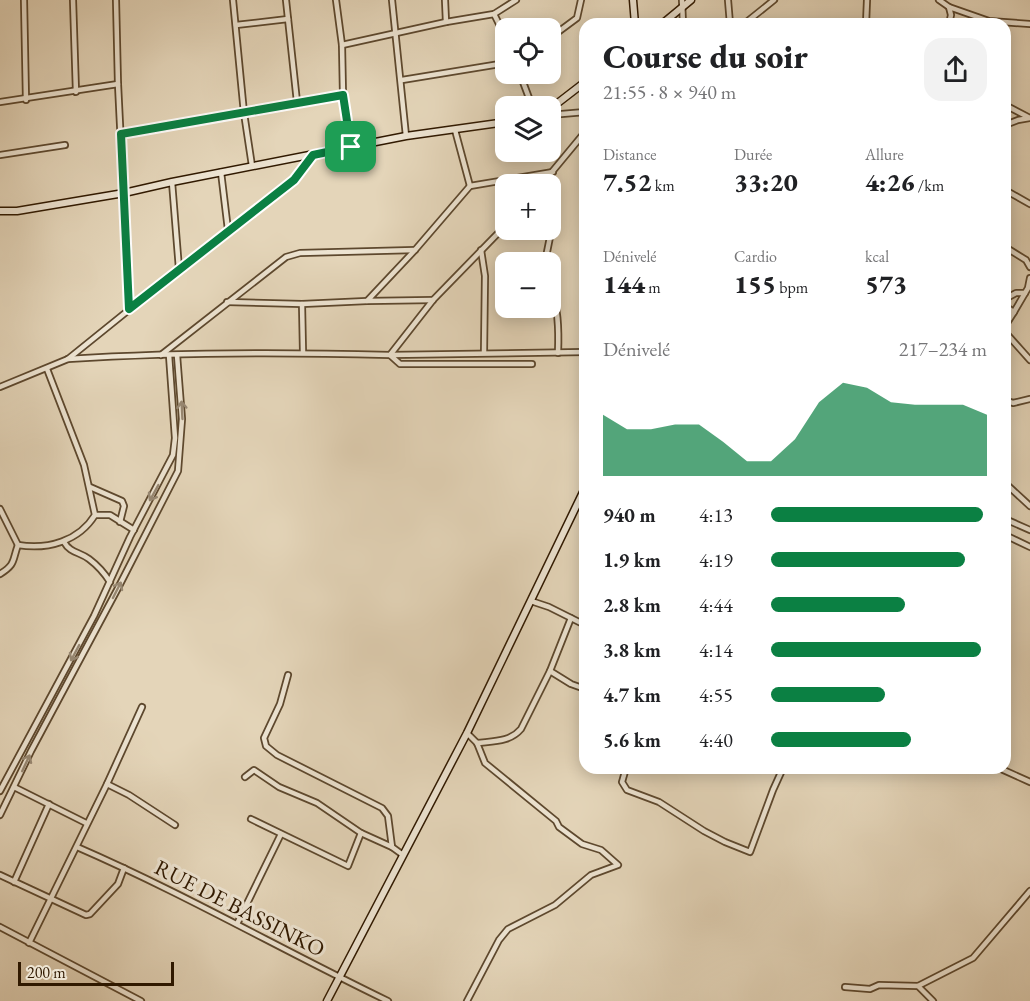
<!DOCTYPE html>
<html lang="fr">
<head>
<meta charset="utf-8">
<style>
	:root { --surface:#fff; --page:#f2f2f2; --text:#202124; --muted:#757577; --accent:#0b8043 }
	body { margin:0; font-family:"EB Garamond",serif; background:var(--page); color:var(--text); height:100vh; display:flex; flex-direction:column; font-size:22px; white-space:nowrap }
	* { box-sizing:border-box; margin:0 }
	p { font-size:20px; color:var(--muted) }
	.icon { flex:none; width:33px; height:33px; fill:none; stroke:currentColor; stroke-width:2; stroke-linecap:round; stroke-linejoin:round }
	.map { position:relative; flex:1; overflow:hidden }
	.drawer { position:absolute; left:579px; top:18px; width:432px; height:756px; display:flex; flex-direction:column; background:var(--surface); border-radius:18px; box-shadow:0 3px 15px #0003 }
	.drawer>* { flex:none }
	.buttons { position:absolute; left:495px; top:18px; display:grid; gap:12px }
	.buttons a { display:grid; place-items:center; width:66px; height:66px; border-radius:12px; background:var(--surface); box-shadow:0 3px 15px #0003; font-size:30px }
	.scale { position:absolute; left:18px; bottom:15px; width:156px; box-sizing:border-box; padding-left:6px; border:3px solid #301900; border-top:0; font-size:16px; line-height:21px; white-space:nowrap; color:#301900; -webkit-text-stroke:4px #ede4d2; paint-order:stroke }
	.pin { position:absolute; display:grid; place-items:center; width:51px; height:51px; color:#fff; margin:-26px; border-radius:12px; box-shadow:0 3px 9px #0006 }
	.round { display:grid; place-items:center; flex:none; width:63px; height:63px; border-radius:18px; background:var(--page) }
	.head { display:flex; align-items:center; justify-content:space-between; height:102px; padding:0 24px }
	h1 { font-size:33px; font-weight:800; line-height:45px }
	.figures { display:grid; grid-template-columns:repeat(3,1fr); gap:9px; height:102px; padding:6px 24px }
	.figures div { display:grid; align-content:center }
	.figures b { font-size:26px; font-weight:800 }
	.figures small { font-size:16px; font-weight:400 }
	.figures p { font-size:16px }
	.chart { height:168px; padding:12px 24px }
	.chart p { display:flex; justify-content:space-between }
	.chart svg { width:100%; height:108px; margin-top:6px; fill:var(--accent); opacity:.7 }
	ul { padding:0 24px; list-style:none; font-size:20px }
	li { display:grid; grid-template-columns:96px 72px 1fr; align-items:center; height:45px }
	li i { height:15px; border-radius:8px; background:var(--accent) }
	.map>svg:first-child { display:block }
</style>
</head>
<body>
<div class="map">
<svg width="1030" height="1001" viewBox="0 0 1030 1001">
	<rect width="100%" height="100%" fill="#e4d5b9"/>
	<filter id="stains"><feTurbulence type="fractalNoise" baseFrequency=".00333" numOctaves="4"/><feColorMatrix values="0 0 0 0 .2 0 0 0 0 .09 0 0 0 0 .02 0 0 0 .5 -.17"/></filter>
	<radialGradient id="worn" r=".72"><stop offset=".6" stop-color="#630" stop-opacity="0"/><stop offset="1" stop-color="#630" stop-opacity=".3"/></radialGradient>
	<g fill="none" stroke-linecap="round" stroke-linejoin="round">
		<g stroke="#5d482e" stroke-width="8">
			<g id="street">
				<path d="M24 0 26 100"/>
				<path d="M73 0 76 92"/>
				<path d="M116 0 118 84 129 308"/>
				<path d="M233 0 244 113 252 166"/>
				<path d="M286 0 297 102"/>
				<path d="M336 0 342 45 343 95 351 148"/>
				<path d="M392 0 406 136"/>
				<path d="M445 0 446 22"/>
				<path d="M682 0 683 24"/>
				<path d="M728 0 730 24"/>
				<path d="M939 0 949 7"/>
				<path d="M744 24 774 0"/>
				<path d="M866 24 867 0"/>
				<path d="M949 24 951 15 949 7 989 21 1030 24"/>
				<path d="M236 25 288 19"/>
				<path d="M506 38 494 14 516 0"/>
				<path d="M550 38 577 18 581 0"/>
				<path d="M342 45 446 22 494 14"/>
				<path d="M520 74 532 106"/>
				<path d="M402 80 506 63"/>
				<path d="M0 102 118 84"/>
				<path d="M1005 105 1028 117"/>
				<path d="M550 115 585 112"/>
				<path d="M1005 125 1018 120 1030 118"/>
				<path d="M455 130 470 186 553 172"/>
				<path d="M121 134 343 95"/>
				<path d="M0 155 65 145"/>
				<path d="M221 172 228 230"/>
				<path d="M172 182 179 269"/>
				<path d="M542 184 585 132"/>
				<path d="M1005 190 1030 204"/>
				<path d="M1005 247 1026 260 1030 267"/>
				<path d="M481 250 485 276 484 352"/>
				<path d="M545 262 552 227 550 196"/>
				<path d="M550 284C558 307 559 328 558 353"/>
				<path d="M1005 299 1016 293H1025"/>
				<path d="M433 300 367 301 415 250 470 186"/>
				<path d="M227 302 302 304 367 301"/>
				<path d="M302 304 303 352"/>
				<path d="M1005 306 1014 312 1005 326"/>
				<path d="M1014 312 1028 288 1030 278"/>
				<path d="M1005 332 1030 360"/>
				<path d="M161 355 286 257 300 253 415 250"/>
				<path d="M390 355 585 352"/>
				<path d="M390 355 400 364H532"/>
				<path d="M68 359C175 352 283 352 390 355L433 300 506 225"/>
				<path d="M0 387 68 359 228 230 293 180 313 155"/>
				<path d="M1005 400 1013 403 1030 399"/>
				<path d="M1005 483 1030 506"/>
				<path d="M90 487 122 501 124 506 120 522"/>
				<path d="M0 509 18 545"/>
				<path d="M95 515H110L134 530"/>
				<path d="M1005 519 1030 530"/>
				<path d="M1005 535 1030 547"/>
				<path d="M64 542C70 553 80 552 89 559 97 565 105 574 110 582"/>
				<path d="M0 574C16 564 12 561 18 545 48 550 79 541 95 515L84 465 47 369"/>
				<path d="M531 601 549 607 585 625"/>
				<path d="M571 618 550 671 571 684 585 689"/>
				<path d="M288 675 280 704 264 738 266 746 277 755 382 808 388 816 392 847 403 855"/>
				<path d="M467 733 477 743 485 763 556 821 559 827 582 844 601 850 618 865 591 875 555 905 508 929 499 940 467 1001"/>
				<path d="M477 743C494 741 510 742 521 729L550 671"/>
				<path d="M626 768 622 782 627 790 659 802 704 831 725 842 750 852 773 790 783 768"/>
				<path d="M999 768 1030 782"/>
				<path d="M245 777 254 770 279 787 317 803 361 833 392 847"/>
				<path d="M107 784 129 795 175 825"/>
				<path d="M14 787 86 823"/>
				<path d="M0 791 94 616 130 537 173 455 175 438 169 355"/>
				<path d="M0 815 31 751 117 590 178 471 182 419 177 355"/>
				<path d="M251 819 348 866 361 833"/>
				<path d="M77 847C183 893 284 951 388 1001"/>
				<path d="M0 875 86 915 90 914 118 884 124 868"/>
				<path d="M14 882 49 804"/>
				<path d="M237 924 281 834"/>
				<path d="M0 927 141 1001"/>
				<path d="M29 943 107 784 142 707"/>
				<path d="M918 986 973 958 1030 891"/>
				<path d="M845 987 870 989 879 985 918 986 933 1001"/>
			</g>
		</g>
		<g stroke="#301900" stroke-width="9">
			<g id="secondary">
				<path d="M633 0 635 24"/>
				<path d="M662 24 691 0"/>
				<path d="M550 109 585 82"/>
				<path d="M0 211H17L124 193 172 182 406 136 506 122"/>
				<path d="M327 1001 467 733 585 488"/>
			</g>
		</g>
		<use href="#street" stroke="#ede4d2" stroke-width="4.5"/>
		<use href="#secondary" stroke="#ede4d2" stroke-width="6"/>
	</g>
	<defs><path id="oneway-shaft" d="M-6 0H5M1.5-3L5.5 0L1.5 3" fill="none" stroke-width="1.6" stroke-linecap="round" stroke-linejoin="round" transform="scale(1.5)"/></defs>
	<g stroke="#988974">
		<use href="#oneway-shaft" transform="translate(182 410) rotate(-93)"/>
		<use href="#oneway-shaft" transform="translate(154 493) rotate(119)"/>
		<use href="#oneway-shaft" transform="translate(117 590) rotate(-63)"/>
		<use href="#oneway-shaft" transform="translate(75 653) rotate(118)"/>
		<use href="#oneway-shaft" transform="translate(26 763) rotate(-65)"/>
	</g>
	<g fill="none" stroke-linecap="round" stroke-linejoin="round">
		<g stroke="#fff" stroke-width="12">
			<path id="route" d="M343 95 351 147 313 155 294 180 129 309 121 134Z"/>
		</g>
		<use href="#route" stroke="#0b8043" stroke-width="8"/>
	</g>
	<g text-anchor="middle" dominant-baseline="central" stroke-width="6" stroke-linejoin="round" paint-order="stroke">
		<g font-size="22" fill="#301900" stroke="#ede4d2">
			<text transform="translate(240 908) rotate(27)">RUE DE BASSINKO</text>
		</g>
	</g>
	<rect width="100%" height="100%" filter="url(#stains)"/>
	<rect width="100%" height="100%" fill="url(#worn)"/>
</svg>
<div class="buttons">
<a><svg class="icon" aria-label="locate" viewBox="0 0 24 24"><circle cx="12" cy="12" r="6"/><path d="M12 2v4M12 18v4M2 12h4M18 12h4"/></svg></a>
<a><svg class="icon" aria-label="layers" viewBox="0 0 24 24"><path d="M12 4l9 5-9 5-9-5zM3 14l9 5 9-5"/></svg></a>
<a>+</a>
<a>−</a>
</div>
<div class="scale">200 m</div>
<div class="pin" style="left:351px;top:147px;background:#1e9e55"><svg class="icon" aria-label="arrive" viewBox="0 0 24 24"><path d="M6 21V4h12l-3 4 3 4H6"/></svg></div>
<section class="drawer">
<div class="head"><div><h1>Course du soir</h1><p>21:55 · 8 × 940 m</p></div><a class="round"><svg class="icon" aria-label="share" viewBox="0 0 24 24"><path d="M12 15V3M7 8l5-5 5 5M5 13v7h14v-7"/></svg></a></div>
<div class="figures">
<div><p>Distance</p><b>7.52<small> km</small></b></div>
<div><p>Durée</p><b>33:20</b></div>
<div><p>Allure</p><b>4:26<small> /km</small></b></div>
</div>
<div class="figures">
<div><p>Dénivelé</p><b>144<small> m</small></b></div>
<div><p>Cardio</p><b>155<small> bpm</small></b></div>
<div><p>kcal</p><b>573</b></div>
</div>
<div class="chart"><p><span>Dénivelé</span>217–234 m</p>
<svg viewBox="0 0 160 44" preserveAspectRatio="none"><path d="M0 44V19L10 25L20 25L30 23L40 23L50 30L60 38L70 38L80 29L90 14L100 6L110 8L120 14L130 15L140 15L150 15L160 19V44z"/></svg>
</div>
<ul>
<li><b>940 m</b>4:13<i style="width:98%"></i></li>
<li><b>1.9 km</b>4:19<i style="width:90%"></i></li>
<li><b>2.8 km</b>4:44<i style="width:62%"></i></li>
<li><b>3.8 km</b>4:14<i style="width:97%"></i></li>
<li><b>4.7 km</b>4:55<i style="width:53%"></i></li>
<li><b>5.6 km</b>4:40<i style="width:65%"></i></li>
</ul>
</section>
</div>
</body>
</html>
